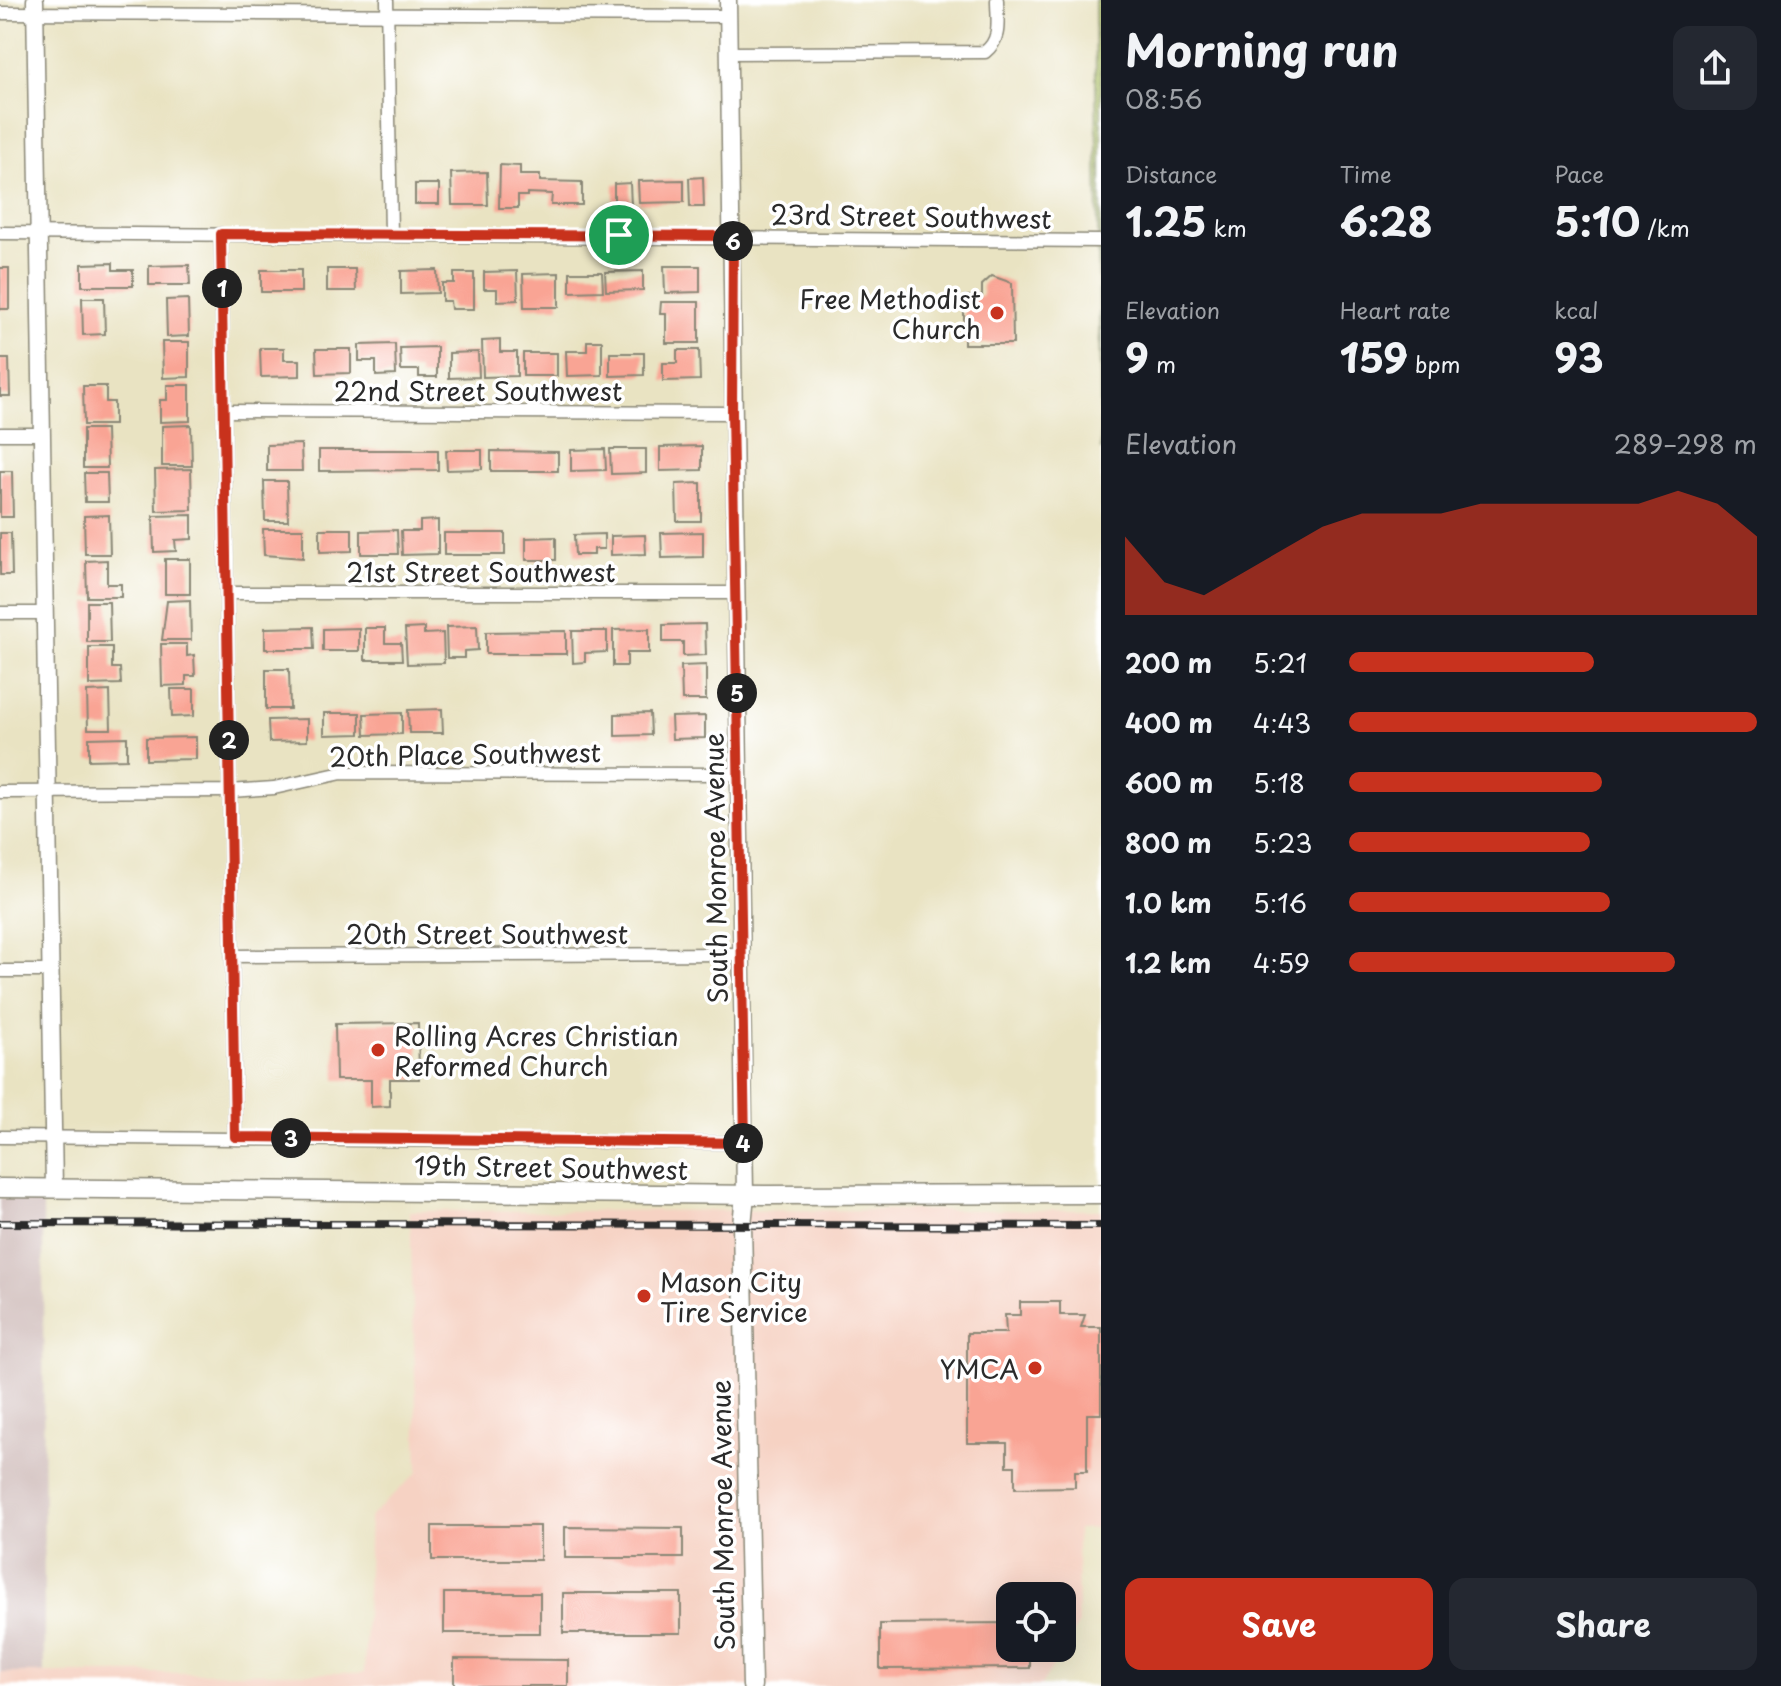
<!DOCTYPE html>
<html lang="en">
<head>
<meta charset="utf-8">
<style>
	:root { --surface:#171b24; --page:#242831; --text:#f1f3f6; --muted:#9ea1a6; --accent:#c8321e }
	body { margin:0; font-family:"Playpen Sans",sans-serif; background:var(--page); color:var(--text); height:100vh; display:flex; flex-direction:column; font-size:30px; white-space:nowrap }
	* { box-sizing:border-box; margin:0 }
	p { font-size:26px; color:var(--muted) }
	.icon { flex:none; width:44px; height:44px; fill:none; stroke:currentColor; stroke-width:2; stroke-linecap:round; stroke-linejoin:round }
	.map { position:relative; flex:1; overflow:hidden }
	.sheet { display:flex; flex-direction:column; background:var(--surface); width:680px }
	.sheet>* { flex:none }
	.controls { position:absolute; left:996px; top:1582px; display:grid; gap:16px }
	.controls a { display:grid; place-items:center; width:80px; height:80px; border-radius:16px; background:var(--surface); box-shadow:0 8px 32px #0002; font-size:40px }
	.pin { position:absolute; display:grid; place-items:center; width:68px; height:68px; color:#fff; margin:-34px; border:4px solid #fff; border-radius:50%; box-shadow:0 2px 8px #0007 }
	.km { position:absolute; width:40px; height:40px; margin:-20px; border-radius:50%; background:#222; color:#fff; font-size:22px; line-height:40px; text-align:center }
	.round { display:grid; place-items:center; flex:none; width:84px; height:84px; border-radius:16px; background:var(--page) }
	.overview { display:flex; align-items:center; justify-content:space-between; height:136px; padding:0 24px }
	h1 { font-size:44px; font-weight:700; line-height:60px }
	.stats { display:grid; grid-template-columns:repeat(3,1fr); gap:12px; height:136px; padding:8px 24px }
	.stats div { display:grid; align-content:center }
	.stats b { font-size:40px; font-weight:700 }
	.stats small { font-size:22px; font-weight:400 }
	.stats p { font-size:22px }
	.chart { height:224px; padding:16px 24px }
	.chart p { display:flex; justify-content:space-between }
	.chart svg { width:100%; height:144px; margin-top:8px; fill:var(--accent); opacity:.7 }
	.primary-button { display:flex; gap:16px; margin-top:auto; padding:16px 24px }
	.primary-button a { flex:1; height:92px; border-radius:16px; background:var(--accent); color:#fff; font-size:32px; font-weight:700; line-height:92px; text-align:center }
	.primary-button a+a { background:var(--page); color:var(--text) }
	ul { padding:0 24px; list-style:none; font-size:26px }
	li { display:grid; grid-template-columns:128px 96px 1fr; align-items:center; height:60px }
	li i { height:20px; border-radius:10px; background:var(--accent) }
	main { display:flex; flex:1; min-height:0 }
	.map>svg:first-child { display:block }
</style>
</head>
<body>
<main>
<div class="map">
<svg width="1101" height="1686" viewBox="0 0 1101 1686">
	<rect width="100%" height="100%" fill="#fff"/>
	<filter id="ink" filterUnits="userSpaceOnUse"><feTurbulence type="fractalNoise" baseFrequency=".0125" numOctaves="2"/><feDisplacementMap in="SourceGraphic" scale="16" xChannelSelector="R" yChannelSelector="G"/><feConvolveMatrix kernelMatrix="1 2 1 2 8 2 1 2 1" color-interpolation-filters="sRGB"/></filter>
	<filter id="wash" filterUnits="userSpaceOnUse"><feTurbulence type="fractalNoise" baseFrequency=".006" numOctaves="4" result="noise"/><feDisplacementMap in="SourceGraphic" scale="32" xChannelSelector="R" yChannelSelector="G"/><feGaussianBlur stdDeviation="1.8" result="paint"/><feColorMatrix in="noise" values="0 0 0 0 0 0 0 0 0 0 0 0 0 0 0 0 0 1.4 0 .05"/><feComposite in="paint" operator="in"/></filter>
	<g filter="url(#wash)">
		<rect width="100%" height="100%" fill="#e9e3c2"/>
		<path fill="#f6d2c3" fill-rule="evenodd" d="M1101 1210V1528L1077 1529 1078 1625 1041 1686H0V1673H364L370 1517 418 1472 410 1211ZM1010 1596H1062V1648H1010Z"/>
		<path fill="#d1bfbd" d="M0 1198H43L44 1673H0Z"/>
		<path fill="#b7cb6f" stroke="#717b4d" stroke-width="2" d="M1095 0H1101V450Z"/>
		<g id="blocks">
			<g fill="#f9a494">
				<path d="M500 165 520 166V175H540V181L582 182V205H551L552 194 527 193V196H518V208H499Z"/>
				<path d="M487 172 488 205H452L451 173Z"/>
				<path d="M703 177 704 207H690L689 178Z"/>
				<path d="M684 180V202L639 203 638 181Z"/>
				<path d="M630 183 631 206H614V184Z"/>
				<rect x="415" y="184" width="24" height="20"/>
				<path d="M113 263V270H133V286H82V264Z"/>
				<path d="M189 265 190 285H149V266Z"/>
				<path d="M664 266H700V292L665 293Z"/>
				<rect x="0" y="268" width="9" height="41"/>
				<path d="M327 269H355L356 291H327Z"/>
				<rect x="261" y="270" width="40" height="22"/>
				<path d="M437 270 438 293 401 294V271Z"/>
				<path d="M517 271 518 300 497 301V289H484V272Z"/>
				<path d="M643 271V290L606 291 605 272Z"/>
				<path d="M570 272H602L603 291 570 292Z"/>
				<path d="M454 273H474V309H451L450 301H442V283H454Z"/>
				<path d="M559 273V307H524L523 274Z"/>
				<path d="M992 276 1012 283 1013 344H964V296H982V285Z"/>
				<path d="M82 298H104L105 334 83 335Z"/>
				<path d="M188 299 189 336 167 337 166 300Z"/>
				<path d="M661 302H699V343H666V314H660Z"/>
				<path d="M500 340V352H517V376L483 377 482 341Z"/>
				<path d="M587 341H602V375L567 376 566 351H587Z"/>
				<path d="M162 342H189V377L163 378Z"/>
				<path d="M395 344 396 375 376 376V361H359V345Z"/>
				<path d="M437 347V377H419V370H401L400 348Z"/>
				<path d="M260 348H284V360H300V376L261 377Z"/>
				<path d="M316 349H351V373L317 374Z"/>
				<path d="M677 350H699L700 380 663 381V363H677Z"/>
				<path d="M478 352 479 377 449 378V353Z"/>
				<rect x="523" y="353" width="34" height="23"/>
				<path d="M610 353H644V375L610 376Z"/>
				<path d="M0 359H9L10 396H0Z"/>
				<path d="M167 385H190V421L160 422V400H167Z"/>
				<path d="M83 386H106V402H114V425H84Z"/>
				<path d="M191 425 192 466H162V426Z"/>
				<path d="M83 429H106L107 468H83Z"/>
				<path d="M301 444 302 471H267V445Z"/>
				<path d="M702 446V470L660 471V447Z"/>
				<path d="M605 449 606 470 571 471V450Z"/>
				<path d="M610 449H646V473L611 474Z"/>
				<path d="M319 450H438V470L319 471Z"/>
				<path d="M446 450H482V469L447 470Z"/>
				<path d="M491 451 558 452V471H491Z"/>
				<path d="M191 469 192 510 156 511 155 470Z"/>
				<path d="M0 471H12L13 517H0Z"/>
				<path d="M84 473H107L108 502H85Z"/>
				<path d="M264 481H287L288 521H265Z"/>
				<path d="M701 483V521H677L676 484Z"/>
				<path d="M109 515 110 554H85L84 516Z"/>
				<path d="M192 515V539L175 540 176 551 154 552 153 516Z"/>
				<path d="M438 520V554L402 555 401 531H420V521Z"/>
				<path d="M263 529H303V558L264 555Z"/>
				<path d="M320 529H352V551L320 552Z"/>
				<path d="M397 530 398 554H361V531Z"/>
				<path d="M703 532V557L662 558 661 533Z"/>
				<path d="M0 533H11L12 575H0Z"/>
				<rect x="444" y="533" width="61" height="22"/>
				<path d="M604 534V549H594V555H575L574 535Z"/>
				<path d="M645 535 646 554 611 555V536Z"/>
				<path d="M556 537V560H526V538Z"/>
				<rect x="165" y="559" width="25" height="35"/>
				<path d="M107 560V584H121V597H87L86 561Z"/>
				<path d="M190 600 191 640H162L167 601Z"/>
				<path d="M87 602H109L110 642H87Z"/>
				<path d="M705 624 706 655 683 656V642H663V625Z"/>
				<path d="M477 626 478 650 464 651V658H447L446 627Z"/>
				<path d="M313 627 314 649H265V628Z"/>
				<path d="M359 628V651H323V629Z"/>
				<path d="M365 628H385V643H401L402 660H365Z"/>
				<path d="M424 628V634L443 633 444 663 407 664 405 629Z"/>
				<path d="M649 629V653H627V666H613V630Z"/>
				<path d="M566 631V654H486V632Z"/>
				<path d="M572 631H607V652L585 653V662L573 663Z"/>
				<path d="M161 644H187V656L194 655 195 676H186V685L162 686Z"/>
				<path d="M89 647H112V668H120L121 684 89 685Z"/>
				<path d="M706 665V700H682L681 666Z"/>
				<path d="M266 669H289L290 709H266Z"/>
				<path d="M171 689H194V716L172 717Z"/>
				<path d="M110 691 111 729H88L87 692Z"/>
				<path d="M442 709 443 733H409L408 710Z"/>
				<path d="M324 713H360V734L324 735Z"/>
				<path d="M402 713V734L365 735 364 714Z"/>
				<path d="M650 713 651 735 615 736V714Z"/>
				<path d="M705 716V738L672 739 671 717Z"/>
				<path d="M307 719V741L269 742 268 720Z"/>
				<path d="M127 737V759L89 760V738Z"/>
				<path d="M196 737V759L146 760V738Z"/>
				<path d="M418 1023 419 1079H390V1106L371 1107V1080H336L335 1024Z"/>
				<path d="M1020 1302H1060V1315H1085L1081 1327H1101V1414H1087V1471H1075V1487L1015 1488V1466H1007V1443H967V1333H1006L1005 1315H1020Z"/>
				<rect x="432" y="1526" width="108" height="34"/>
				<path d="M565 1527 683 1528V1558H565Z"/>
				<rect x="444" y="1593" width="96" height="40"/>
				<rect x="563" y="1593" width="118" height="40"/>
				<path d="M1010 1623V1648H1030V1668L880 1669V1624Z"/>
				<path d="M454 1659 568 1660V1686H454Z"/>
			</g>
		</g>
	</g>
	<g filter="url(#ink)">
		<use href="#blocks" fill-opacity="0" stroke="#8a8776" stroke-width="2"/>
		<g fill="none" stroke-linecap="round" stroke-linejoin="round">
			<g stroke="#8a8776" stroke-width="15">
				<g id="minor">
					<path d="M387 0 391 235"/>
					<path d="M0 13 729 16"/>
					<path d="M729 53 985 52C1002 39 997 20 997 0"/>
					<path d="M0 233 1101 241"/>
					<path d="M221 234 235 1137"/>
					<path d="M224 411 732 413"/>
					<path d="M0 434H42"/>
					<path d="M227 593H736"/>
					<path d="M0 613H45"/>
					<path d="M0 792 230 791 274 788 342 773 739 774"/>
					<path d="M232 956 742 954"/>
					<path d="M0 971H51"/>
					<path d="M0 1137 745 1143"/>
				</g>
			</g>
			<g stroke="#8a8776" stroke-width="19">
				<g id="tertiary">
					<path d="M35 0 54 1189"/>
					<path d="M728 0 745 1195"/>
				</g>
			</g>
			<g stroke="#8a8776" stroke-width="21">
				<g id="secondary">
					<path d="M0 1188 765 1195 1101 1194"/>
					<path d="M745 1195 742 1225 752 1686"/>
				</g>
			</g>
			<use href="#minor" stroke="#fff" stroke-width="12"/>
			<use href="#tertiary" stroke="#fff" stroke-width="16"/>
			<use href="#secondary" stroke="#fff" stroke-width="18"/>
			<g stroke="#2b2b2b" stroke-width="8">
				<path id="rail" d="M0 1223 1101 1226"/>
			</g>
			<use href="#rail" stroke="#fff" stroke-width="5" stroke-dasharray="15" stroke-linecap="butt"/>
		</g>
	</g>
	<g fill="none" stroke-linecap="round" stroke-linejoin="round" filter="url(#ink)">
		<g stroke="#fff" stroke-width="16">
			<path id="route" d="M221 234 733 236 732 413 745 1143 235 1137Z"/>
		</g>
		<use href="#route" stroke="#c8321e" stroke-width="10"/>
	</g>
	<g fill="#c8321e" stroke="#fff" stroke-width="3">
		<circle cx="997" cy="313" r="8"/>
		<circle cx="378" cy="1050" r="8"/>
		<circle cx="644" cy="1296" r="8"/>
		<circle cx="1035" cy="1368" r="8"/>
	</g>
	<g text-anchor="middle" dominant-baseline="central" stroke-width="7" stroke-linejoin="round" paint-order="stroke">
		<g font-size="26" fill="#2b2b2b" stroke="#fff">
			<text transform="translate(911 216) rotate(1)">23rd Street Southwest</text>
			<text x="478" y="390">22nd Street Southwest</text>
			<text x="481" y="571">21st Street Southwest</text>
			<text transform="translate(465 754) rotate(-1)">20th Place Southwest</text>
			<text transform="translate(715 868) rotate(-91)">South Monroe Avenue</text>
			<text x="487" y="933">20th Street Southwest</text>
			<text transform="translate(551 1167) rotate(1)">19th Street Southwest</text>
			<text transform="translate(722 1515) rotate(-91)">South Monroe Avenue</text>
		</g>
		<g font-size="26" fill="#2b2b2b" stroke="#fff" text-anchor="end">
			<text x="981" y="298">Free Methodist<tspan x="981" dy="30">Church</tspan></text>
			<text x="394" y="1035" text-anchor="start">Rolling Acres Christian<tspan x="394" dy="30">Reformed Church</tspan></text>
			<text x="660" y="1281" text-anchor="start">Mason City<tspan x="660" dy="30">Tire Service</tspan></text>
			<text x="1019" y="1368">YMCA</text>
		</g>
	</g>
</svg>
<div class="controls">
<a><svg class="icon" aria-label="locate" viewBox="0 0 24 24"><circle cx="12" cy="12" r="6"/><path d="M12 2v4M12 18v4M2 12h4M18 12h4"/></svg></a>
</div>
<div class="pin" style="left:619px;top:235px;background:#1e9e55"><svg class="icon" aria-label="arrive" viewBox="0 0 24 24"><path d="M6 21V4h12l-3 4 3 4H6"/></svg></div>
<b class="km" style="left:222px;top:288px">1</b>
<b class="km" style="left:229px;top:740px">2</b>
<b class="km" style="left:291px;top:1138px">3</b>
<b class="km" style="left:743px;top:1143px">4</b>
<b class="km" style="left:737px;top:693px">5</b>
<b class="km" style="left:733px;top:241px">6</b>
</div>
<section class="sheet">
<div class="overview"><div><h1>Morning run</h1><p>08:56</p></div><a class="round"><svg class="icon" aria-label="share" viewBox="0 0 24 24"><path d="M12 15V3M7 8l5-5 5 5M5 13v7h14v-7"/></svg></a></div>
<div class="stats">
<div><p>Distance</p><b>1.25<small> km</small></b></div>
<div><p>Time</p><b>6:28</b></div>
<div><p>Pace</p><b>5:10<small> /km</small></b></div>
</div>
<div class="stats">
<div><p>Elevation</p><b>9<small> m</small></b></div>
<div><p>Heart rate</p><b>159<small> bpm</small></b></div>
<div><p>kcal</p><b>93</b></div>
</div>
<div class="chart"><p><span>Elevation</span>289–298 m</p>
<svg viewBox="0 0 160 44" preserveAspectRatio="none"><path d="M0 44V20L10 34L20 38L30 31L40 24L50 17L60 13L70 13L80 13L90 10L100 10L110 10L120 10L130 10L140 6L150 10L160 20V44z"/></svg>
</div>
<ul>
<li><b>200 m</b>5:21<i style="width:60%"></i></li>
<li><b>400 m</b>4:43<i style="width:100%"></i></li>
<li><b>600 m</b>5:18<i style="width:62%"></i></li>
<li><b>800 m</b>5:23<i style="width:59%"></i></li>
<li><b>1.0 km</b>5:16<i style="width:64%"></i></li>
<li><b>1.2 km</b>4:59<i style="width:80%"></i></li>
</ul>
<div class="primary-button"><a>Save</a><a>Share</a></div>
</section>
</main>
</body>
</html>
